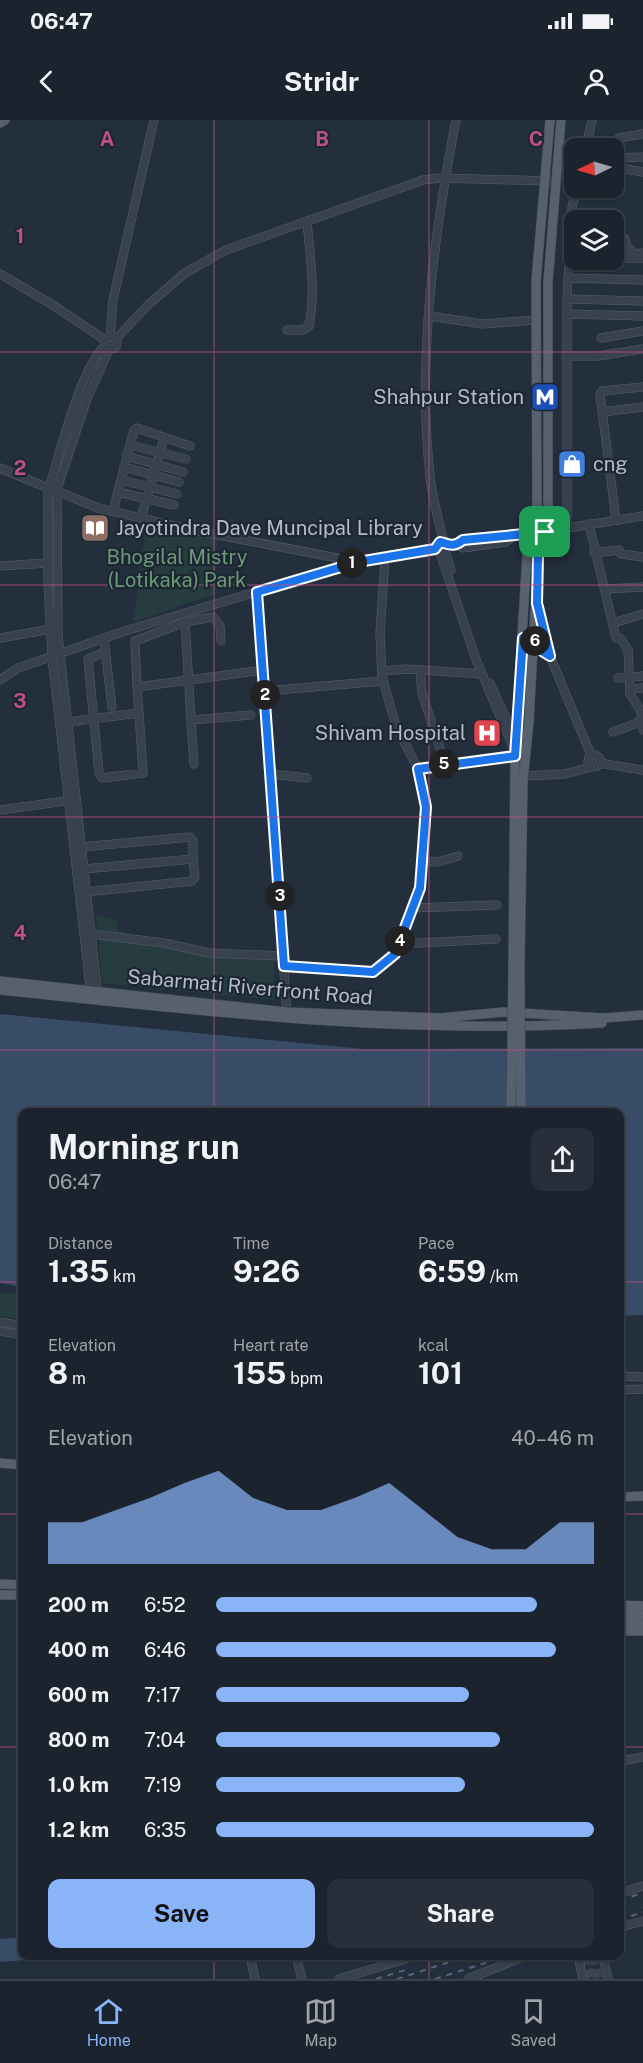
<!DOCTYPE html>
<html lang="en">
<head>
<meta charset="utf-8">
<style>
	:root { --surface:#1b232e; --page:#282f3a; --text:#f1f3f6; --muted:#a0a4aa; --line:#39404a; --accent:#8ab4f8 }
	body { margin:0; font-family:"Public Sans",sans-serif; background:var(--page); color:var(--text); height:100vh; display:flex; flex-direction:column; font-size:22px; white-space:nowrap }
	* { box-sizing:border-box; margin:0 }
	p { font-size:20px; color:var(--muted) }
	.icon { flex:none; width:33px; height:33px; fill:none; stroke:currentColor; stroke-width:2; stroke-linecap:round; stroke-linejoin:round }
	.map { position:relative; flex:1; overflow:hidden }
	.sheet { position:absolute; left:18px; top:988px; width:606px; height:852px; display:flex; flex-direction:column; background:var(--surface); border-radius:12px; box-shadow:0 2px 4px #0004,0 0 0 2px var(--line) }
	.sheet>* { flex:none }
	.needle { width:39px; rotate:265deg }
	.buttons { position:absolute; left:564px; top:18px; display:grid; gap:12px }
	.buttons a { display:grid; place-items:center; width:60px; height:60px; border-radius:12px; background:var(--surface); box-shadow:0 2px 4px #0004,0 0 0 2px var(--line); font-size:30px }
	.pin { position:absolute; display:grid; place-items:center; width:51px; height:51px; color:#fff; margin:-26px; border-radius:12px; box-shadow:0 3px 9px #0006 }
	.km { position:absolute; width:30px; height:30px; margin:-15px; border-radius:50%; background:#222; color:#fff; font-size:16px; line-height:30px; text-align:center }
	.round { display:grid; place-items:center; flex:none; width:63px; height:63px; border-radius:12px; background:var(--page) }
	.summary { display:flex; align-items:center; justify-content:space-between; height:102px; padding:0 30px }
	h1 { font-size:33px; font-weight:700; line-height:45px }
	.figures { display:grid; grid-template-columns:repeat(3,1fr); gap:9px; height:102px; padding:6px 30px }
	.figures div { display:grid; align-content:center }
	.figures b { font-size:30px; font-weight:700 }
	.figures small { font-size:16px; font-weight:400 }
	.figures p { font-size:16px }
	.chart { height:168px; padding:12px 30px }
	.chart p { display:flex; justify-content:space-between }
	.chart svg { width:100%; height:108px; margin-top:6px; fill:var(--accent); opacity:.7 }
	.cta { display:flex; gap:12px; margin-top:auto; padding:12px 30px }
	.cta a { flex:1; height:69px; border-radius:12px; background:var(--accent); color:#111; font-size:24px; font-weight:700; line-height:69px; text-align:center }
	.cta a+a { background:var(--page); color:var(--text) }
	ul { padding:0 30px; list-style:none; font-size:20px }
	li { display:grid; grid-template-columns:96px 72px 1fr; align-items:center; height:45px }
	li i { height:15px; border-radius:8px; background:var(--accent) }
	.status { display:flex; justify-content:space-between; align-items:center; height:42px; padding:0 30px; background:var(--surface); direction:ltr }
	.status svg { height:16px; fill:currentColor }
	header { display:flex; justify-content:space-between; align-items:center; height:78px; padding:0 30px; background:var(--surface); font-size:27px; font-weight:700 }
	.menu { display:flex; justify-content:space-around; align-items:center; height:84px; border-top:2px solid var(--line); background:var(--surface); font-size:16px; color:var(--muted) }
	.menu a { display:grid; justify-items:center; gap:3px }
	.menu .current { color:var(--accent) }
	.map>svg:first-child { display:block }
</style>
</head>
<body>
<div class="status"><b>06:47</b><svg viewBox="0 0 49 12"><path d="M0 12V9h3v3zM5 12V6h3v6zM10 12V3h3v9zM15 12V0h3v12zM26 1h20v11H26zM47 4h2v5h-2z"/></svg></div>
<header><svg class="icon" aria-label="back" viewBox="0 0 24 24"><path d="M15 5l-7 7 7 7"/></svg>Stridr<svg class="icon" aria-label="person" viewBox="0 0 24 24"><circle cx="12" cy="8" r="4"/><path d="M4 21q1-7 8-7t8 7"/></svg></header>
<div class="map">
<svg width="643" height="1859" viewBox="0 0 643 1859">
	<rect width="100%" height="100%" fill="#242f3e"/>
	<g fill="#263c3f">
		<path d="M146 406 217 419 215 474 133 502Z"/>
		<path d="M96 795 116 800 119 812 216 830 274 833 275 880 102 863Z"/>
		<path d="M0 1173 22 1174V1200L0 1196Z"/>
	</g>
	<g fill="#394c67">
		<path d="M0 894 363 929 643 928V1195L620 1196V993H22V1167L0 1163Z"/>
		<path d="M22 1817V1836H36L37 1839 0 1842V1819Z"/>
	</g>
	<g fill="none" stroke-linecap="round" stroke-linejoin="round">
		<g stroke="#3a4453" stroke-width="9" stroke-dasharray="9 4.5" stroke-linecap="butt">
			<path d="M585 1836 591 1859"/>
			<path d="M593 1836 598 1859"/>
		</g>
		<g stroke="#565f6c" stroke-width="9">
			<g id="minor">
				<path d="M586 28 592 0"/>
				<path d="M615 38 643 37"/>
				<path d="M617 39 619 18 643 14"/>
				<path d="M614 47 643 52"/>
				<path d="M614 118 625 119 627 127 636 134 643 133"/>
				<path d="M614 138H642"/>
				<path d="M0 154 53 185 105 220"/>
				<path d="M568 158 643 160"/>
				<path d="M567 179 643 181"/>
				<path d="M567 194 643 196"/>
				<path d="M430 196 482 204 536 200"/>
				<path d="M287 210H303L309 206C316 171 310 136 307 101"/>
				<circle cx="111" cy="223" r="6"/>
				<path d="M110 217 113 180 154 0"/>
				<path d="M601 218 643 211"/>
				<path d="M115 220 148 185 185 153 226 130 423 60 441 58 550 61"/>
				<path d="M566 236H598L643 229"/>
				<path d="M602 292 643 287"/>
				<path d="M130 325 186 339"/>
				<path d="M126 336 183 352"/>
				<path d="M124 347 179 362"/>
				<path d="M0 348 48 368"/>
				<path d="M121 360 177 374"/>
				<path d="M50 365C60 332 81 247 105 226"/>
				<path d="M57 369 87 279 109 230"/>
				<path d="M57 371 98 388 192 410 358 442 435 429"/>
				<path d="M48 372V460L52 537 91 875"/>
				<path d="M56 372 49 373 48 366 54 365 57 369 58 515 98 876"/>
				<path d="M118 372 174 385"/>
				<path d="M113 391 134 310 137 308 190 326"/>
				<path d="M141 398 164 318"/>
				<path d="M616 400 600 274 602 271 643 267"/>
				<path d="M589 404 616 518 621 519 628 530 630 574 642 593 640 602"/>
				<path d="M567 408V179L572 87 577 68"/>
				<path d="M444 423C439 401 432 378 430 356 417 238 434 115 456 0"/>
				<path d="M457 425 463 420 505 415 512 417 643 396"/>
				<path d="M446 426 457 425 463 428 506 422 512 417"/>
				<path d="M445 431 451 450"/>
				<path d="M440 433 477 542 514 629"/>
				<path d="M594 433 619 430 621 434 643 437"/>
				<path d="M0 446 48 443"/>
				<path d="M605 469 643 467"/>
				<path d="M257 472 287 895"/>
				<path d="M537 484 550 536 591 635"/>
				<path d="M185 502 191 600 251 595"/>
				<path d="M613 503 643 494"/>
				<path d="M0 518 51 509"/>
				<path d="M523 518 534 520 542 531 550 536"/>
				<path d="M104 519 112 587"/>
				<path d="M420 550 422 573 445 644"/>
				<path d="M382 551 407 549 481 554"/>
				<path d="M618 558 643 556"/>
				<path d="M0 560 18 548 125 511 357 442"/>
				<path d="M490 563 515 618"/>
				<path d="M137 567 135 521 185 502 213 497 220 506 221 521"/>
				<path d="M630 569 643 568"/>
				<path d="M265 571 383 561"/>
				<path d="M139 593 137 567 263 550"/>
				<path d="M191 600 194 644"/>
				<path d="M68 602C91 599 115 596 139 593L143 653 102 658 99 653 88 539 105 532"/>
				<path d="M613 612 640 602 643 610"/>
				<circle cx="594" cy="641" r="6"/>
				<path d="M599 643 643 650"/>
				<path d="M418 649 515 636"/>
				<path d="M271 654 307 658"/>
				<path d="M524 656 565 654 591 647"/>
				<path d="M0 690 72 680"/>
				<path d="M81 727 190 717 193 721V739L84 749"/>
				<path d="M423 741 438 742 458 736"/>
				<path d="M86 772 192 761 195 757 193 739"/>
				<path d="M412 788 497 785"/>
				<path d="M91 814 164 823 209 833 284 836"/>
				<path d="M399 824 496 819"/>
				<path d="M284 846 373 853 395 834 420 768 425 720 426 687 418 649 396 606 382 557 380 513 385 438"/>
				<path d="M0 1202 22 1206"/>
				<path d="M0 1211 22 1215"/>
				<path d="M620 1256 643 1257"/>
				<path d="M620 1270 643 1269"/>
				<path d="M620 1641 643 1637"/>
				<path d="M620 1773 643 1766"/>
				<path d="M620 1807 643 1801"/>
				<path d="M250 1836 255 1859"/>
				<path d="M296 1836 302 1859"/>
				<path d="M578 1836 583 1859"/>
				<path d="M603 1836 608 1859"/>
				<path d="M339 1859 415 1836"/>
				<path d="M468 1859 525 1836"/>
			</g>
		</g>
		<g stroke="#414a57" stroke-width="10">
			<g id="major">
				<path d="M0 3 5 0"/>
				<path d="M513 846 515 631 527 434 537 386 536 161 550 0"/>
				<path d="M520 846 523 661 529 602 538 436 548 387V162L561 0"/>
				<path d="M0 861 287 892 440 898 503 892 604 898 643 895"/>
				<path d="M0 870C200 891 400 915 602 903"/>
				<path d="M0 1343 22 1345"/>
				<path d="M620 1377 643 1376"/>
				<path d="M0 1464 22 1465"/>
				<path d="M0 1475H22"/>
				<path d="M620 1485 643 1486"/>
				<path d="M620 1494 643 1495"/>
				<path d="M620 1503 643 1504"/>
				<path d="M620 1511H643"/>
			</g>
		</g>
		<use href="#minor" stroke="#38414e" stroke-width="8"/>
		<use href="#major" stroke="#56606e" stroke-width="9"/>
		<g stroke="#5a6575" stroke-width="2" stroke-dasharray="6 6" stroke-linecap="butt">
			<path d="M620 1780 643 1773"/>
			<path d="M620 1800 643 1792"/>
			<path d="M376 1859 405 1850"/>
			<path d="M397 1859 468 1836"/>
			<path d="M435 1859 507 1836"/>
		</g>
		<g stroke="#414a57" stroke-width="10" stroke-linecap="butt">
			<g id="major-bridge">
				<path d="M520 846 521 993"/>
				<path d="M511 993 513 846"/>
			</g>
		</g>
		<use href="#major-bridge" stroke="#56606e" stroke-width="9"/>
	</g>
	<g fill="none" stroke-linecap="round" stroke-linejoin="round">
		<g stroke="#fff" stroke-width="12">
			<path id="route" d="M545 412 538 436 537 483 550 536 542 531 534 520 523 518 515 636 418 649 426 687 420 768 395 834 373 852 284 846 257 472 358 442 435 429 440 422C449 424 453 428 463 420Z"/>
		</g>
		<use href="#route" stroke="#1a73e8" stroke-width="8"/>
	</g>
	<path fill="none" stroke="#bd5182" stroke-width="1.5" stroke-opacity="0.55" d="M214 0V993M429 0V993M0 232H643M0 465H643M0 697H643M0 930H643M0 1162H22M620 1162H643M0 1394H22M620 1394H643M0 1627H22M620 1627H643M214 1836V1859M429 1836V1859"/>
	<defs>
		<g id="metro-square" transform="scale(1.5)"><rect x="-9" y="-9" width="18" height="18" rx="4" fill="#1a4fb4" stroke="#1d2633"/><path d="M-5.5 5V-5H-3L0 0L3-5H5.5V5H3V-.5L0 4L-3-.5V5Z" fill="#fff"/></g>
		<g id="shop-square" transform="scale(1.5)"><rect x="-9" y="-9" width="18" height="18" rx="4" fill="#3f7fe0" stroke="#1d2633"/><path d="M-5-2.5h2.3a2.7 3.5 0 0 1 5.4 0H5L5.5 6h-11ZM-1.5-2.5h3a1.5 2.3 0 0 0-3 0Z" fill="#fff"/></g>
		<g id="library-square" transform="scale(1.5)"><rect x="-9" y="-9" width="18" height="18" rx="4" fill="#8d6e63" stroke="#1d2633"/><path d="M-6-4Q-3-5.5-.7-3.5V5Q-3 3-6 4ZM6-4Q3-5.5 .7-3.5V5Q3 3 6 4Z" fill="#fff"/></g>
		<g id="hospital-square" transform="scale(1.5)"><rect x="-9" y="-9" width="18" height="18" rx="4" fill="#e0444e" stroke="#1d2633"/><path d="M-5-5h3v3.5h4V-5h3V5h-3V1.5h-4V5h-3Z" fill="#fff"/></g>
	</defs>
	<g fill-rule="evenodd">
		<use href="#metro-square" x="545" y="277"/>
		<use href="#shop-square" x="572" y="344"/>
		<use href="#library-square" x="95" y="408"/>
		<use href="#hospital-square" x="487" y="613"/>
	</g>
	<g text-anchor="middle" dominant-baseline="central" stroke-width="4.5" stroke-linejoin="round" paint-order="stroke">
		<g font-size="20" fill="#b4bcc9" stroke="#1d2633" text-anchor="end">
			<text x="524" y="277">Shahpur Station</text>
			<text x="593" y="344" text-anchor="start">cng</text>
			<text x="116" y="408" text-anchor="start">Jayotindra Dave Muncipal Library</text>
			<text x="466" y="613">Shivam Hospital</text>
		</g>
		<g font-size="20" fill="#6b9a76" stroke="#1d2633">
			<text x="177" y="437">Bhogilal Mistry<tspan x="177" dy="23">(Lotikaka) Park</tspan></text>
		</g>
		<g font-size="20" fill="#b4bcc9" stroke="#1d2633">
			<text transform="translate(250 867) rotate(5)">Sabarmati Riverfront Road</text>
		</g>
	</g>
	<g font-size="20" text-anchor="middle" font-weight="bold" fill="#bd5182" stroke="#1d2633" stroke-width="4.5" stroke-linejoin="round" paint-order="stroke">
		<text x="107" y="26">A</text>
		<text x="322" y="26">B</text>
		<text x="536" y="26">C</text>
		<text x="20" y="123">1</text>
		<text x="20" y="355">2</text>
		<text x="20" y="588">3</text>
		<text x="20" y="820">4</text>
	</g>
</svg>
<div class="buttons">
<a><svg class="needle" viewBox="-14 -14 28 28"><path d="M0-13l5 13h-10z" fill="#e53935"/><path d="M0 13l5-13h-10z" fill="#a0a4aa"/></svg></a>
<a><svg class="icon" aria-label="layers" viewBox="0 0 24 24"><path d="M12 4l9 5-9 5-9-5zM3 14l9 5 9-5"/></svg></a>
</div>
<div class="pin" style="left:545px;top:412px;background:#1e9e55"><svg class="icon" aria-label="arrive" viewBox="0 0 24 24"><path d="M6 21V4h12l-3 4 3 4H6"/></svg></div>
<b class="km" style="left:352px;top:443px">1</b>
<b class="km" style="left:265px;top:575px">2</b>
<b class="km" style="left:280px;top:776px">3</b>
<b class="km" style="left:400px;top:821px">4</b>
<b class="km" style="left:444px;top:644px">5</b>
<b class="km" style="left:535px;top:521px">6</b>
<section class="sheet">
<div class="summary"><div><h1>Morning run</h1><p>06:47</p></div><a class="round"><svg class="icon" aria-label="share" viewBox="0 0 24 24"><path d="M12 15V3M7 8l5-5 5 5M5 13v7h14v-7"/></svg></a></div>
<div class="figures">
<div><p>Distance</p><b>1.35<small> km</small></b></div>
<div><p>Time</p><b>9:26</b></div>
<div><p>Pace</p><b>6:59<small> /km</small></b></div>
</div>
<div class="figures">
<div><p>Elevation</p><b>8<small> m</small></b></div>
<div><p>Heart rate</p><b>155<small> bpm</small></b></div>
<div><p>kcal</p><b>101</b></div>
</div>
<div class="chart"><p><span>Elevation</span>40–46 m</p>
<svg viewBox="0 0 160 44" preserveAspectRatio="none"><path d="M0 44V27L10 27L20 22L30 17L40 11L50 6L60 17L70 22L80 22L90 17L100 11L110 22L120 33L130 38L140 38L150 27L160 27V44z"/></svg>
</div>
<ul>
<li><b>200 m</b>6:52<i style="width:85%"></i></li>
<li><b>400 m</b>6:46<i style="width:90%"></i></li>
<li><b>600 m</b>7:17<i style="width:67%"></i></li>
<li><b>800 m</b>7:04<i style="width:75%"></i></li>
<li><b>1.0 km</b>7:19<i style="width:66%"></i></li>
<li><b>1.2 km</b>6:35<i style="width:100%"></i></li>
</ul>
<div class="cta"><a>Save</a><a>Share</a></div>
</section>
</div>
<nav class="menu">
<a class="current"><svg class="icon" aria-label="home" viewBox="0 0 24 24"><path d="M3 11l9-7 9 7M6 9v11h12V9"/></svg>Home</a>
<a><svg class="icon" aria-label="map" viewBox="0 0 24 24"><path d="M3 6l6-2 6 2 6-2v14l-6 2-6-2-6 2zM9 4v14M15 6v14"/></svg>Map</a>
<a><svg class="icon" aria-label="saved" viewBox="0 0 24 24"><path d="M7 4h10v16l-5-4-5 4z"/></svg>Saved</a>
</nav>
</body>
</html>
